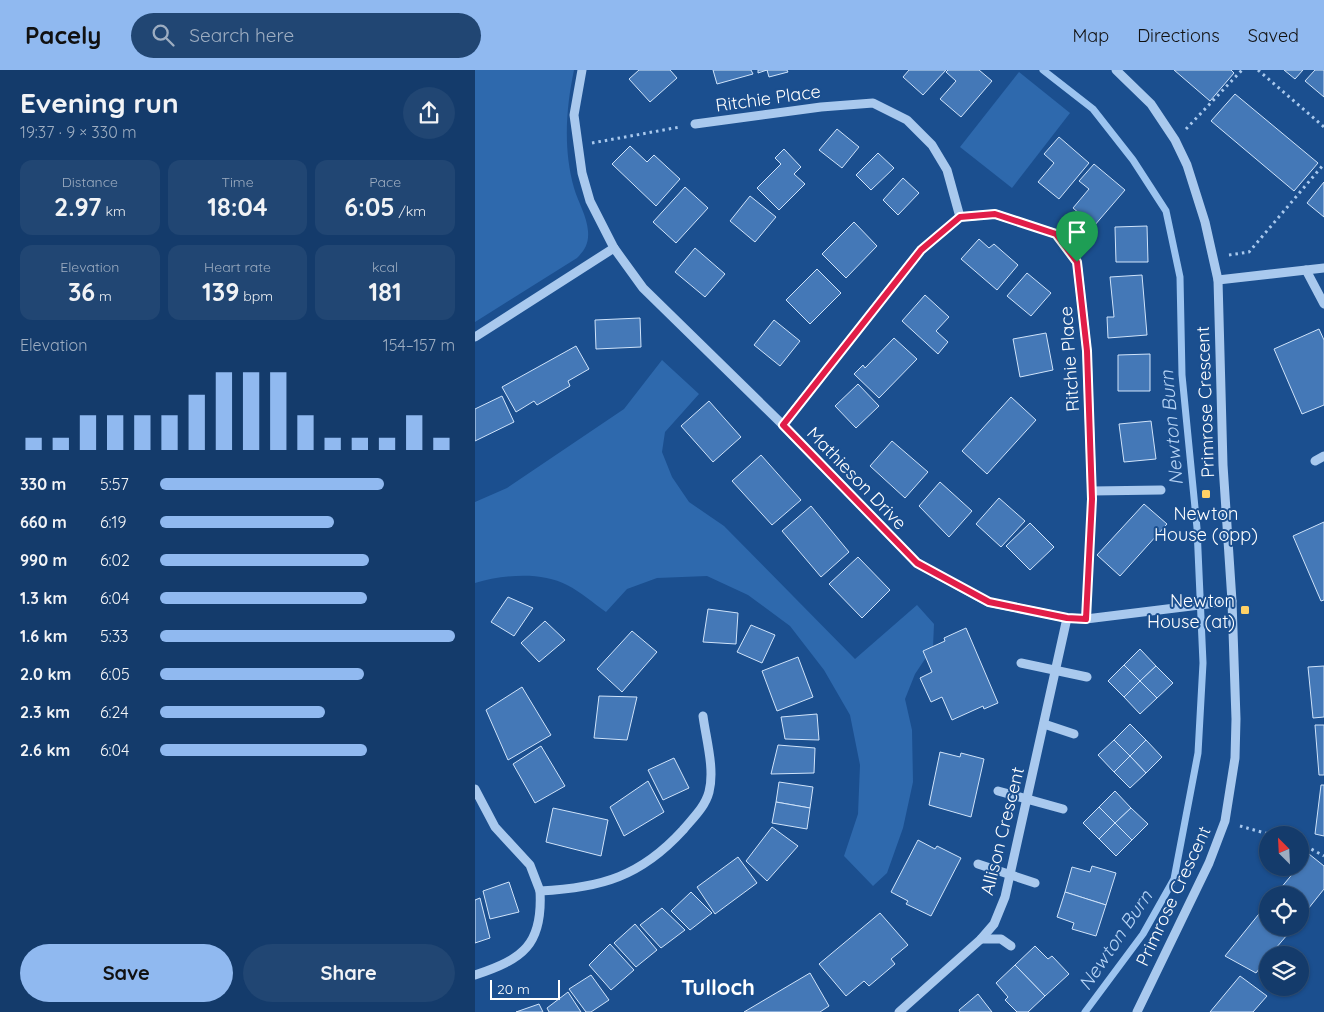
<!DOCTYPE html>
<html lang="en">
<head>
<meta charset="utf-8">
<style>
	:root { --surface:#143b6b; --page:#214673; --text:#f1f3f6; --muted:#9dadc1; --line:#33557e; --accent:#90b9f0 }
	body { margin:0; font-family:Quicksand,sans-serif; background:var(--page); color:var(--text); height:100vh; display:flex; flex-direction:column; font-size:19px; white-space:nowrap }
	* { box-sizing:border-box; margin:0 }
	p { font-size:16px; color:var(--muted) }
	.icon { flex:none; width:28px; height:28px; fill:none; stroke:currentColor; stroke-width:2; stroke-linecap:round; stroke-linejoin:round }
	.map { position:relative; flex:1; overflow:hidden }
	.details { display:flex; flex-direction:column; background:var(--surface); width:475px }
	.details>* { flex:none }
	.needle { width:32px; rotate:336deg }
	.fabs { position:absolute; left:784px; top:756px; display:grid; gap:10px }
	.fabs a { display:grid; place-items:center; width:50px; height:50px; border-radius:50%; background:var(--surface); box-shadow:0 1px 4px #0004,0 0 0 1px var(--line); font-size:25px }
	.scale { position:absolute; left:15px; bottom:12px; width:70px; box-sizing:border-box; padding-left:5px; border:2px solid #fff; border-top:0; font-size:14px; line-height:18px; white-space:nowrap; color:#fff; -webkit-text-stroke:4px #1b4f8f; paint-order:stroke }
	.pin { position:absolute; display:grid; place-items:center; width:42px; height:42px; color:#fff; margin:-51px -21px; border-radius:50% 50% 50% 0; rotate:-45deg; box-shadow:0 0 5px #0007 }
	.pin .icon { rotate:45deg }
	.round { display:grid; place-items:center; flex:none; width:52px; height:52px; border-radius:26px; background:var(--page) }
	.headline { display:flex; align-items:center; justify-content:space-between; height:85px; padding:0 20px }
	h1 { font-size:28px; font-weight:800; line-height:38px }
	.figures { display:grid; grid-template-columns:repeat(3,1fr); gap:8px; height:85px; padding:5px 20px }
	.figures div { display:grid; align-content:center; border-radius:12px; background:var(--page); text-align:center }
	.figures b { font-size:25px; font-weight:800 }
	.figures small { font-size:14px; font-weight:400 }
	.figures p { font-size:14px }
	.chart { height:140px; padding:10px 20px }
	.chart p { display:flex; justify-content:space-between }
	.chart svg { width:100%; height:90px; margin-top:5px; stroke:var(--accent); stroke-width:6 }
	.primary-button { display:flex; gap:10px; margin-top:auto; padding:10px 20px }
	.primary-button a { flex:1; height:58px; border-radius:30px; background:var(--accent); color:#111; font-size:20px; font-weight:800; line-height:58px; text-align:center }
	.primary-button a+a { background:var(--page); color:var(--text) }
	ul { padding:0 20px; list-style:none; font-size:16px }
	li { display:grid; grid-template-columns:80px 60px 1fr; align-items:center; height:38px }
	li i { height:12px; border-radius:6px; background:var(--accent) }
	header { display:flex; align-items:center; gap:30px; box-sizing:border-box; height:70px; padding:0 25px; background:var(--accent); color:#111 }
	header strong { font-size:24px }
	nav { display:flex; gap:28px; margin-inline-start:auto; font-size:18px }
	.search { width:350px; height:45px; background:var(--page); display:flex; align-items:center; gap:12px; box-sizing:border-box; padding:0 18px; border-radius:28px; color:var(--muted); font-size:19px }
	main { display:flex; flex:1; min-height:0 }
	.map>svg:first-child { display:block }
</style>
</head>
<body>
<header>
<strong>Pacely</strong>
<div class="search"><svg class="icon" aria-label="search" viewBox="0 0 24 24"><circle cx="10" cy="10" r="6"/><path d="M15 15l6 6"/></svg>Search here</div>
<nav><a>Map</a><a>Directions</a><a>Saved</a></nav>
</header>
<main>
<section class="details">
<div class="headline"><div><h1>Evening run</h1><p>19:37 · 9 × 330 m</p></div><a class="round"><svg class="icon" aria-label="share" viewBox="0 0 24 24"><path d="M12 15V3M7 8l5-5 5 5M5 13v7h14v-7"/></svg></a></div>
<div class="figures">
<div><p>Distance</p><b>2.97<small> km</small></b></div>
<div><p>Time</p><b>18:04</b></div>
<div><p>Pace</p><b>6:05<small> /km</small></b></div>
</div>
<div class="figures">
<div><p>Elevation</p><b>36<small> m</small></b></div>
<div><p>Heart rate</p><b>139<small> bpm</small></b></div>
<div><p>kcal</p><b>181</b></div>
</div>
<div class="chart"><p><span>Elevation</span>154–157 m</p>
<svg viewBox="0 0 160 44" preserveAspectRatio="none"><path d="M5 44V38M15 44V38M25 44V27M35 44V27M45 44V27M55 44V27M65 44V17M75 44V6M85 44V6M95 44V6M105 44V27M115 44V38M125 44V38M135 44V38M145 44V27M155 44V38"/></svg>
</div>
<ul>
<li><b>330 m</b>5:57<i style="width:76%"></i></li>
<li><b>660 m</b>6:19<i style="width:59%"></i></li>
<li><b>990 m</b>6:02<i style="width:71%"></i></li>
<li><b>1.3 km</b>6:04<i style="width:70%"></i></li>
<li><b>1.6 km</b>5:33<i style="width:100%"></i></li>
<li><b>2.0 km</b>6:05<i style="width:69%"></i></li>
<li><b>2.3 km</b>6:24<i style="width:56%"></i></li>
<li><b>2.6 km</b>6:04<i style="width:70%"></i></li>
</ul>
<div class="primary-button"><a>Save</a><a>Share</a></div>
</section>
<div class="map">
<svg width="849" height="942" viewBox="0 0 849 942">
	<rect width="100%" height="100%" fill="#1b4f8f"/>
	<g fill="#2e69ad">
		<path d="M0 0H99C91 38 88 79 99 118 103 132 112 146 113 161 114 173 110 180 102 188L0 252Z"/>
		<path d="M544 2 595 43 537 118 485 77Z"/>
		<path d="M187 290 224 324 190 362 187 382 197 407 214 432 249 456 380 589 442 535 459 554 458 577 440 604 430 629 437 660 438 712 428 758 412 803 398 816 369 786 383 744 385 695 375 645 349 600 315 556 273 525 232 506 182 508 152 519 131 542C118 533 106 522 92 515 66 501 27 505 0 513V432L32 418 149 339Z"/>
	</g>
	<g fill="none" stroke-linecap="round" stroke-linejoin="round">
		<path stroke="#9cc4f0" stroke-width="7" d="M568 0 618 39 658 90 691 141 705 207 707 305 722 458 728 593 723 683 699 809 668 864 610 942"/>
	</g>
	<g fill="#4478b7" stroke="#cfe3fa">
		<path d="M164 0H195L202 8 175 32 154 9Z"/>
		<path d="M238 0H276L278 4 242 14Z"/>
		<path d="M283 0H312L313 2 294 7 292 0 283 3Z"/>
		<path d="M434 0H471L448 25 428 7Z"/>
		<path d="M473 0H504L517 11 486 47 465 29 481 11 471 2Z"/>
		<path d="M699 0H756L759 3 735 31Z"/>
		<path d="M809 0H828L820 9Z"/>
		<path d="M840 0H849V27L830 11Z"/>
		<path d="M760 24 843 93 819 121 736 51Z"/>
		<path d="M362 59 384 77 367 98 344 80Z"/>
		<path d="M584 67 614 93 584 129 563 112 579 93 569 84Z"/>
		<path d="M155 76 172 92 179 85 205 109 181 136 137 94Z"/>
		<path d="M309 79 326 97 319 104 330 114 304 140 282 118 306 94 300 88Z"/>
		<path d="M403 83 419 98 396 120 381 105Z"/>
		<path d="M619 94 650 120 619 156 598 138 614 119 604 111Z"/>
		<path d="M428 108 444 123 423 145 408 130Z"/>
		<path d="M849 112V147L832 133Z"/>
		<path d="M210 117 233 138 201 173 178 152Z"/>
		<path d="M275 126 301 147 280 172 255 151Z"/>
		<path d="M379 152 402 176 371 208 347 184Z"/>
		<path d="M672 156 673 192H641L640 157Z"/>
		<path d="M504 169 514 178 519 174 543 195 522 220 486 189Z"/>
		<path d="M220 178 250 204 230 227 200 202Z"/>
		<path d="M342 199 366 223 335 254 311 230Z"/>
		<path d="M552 203 576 223 556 246 532 226Z"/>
		<path d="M667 205 672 265 633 268 632 247H639L635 207Z"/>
		<path d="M450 225 474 247 461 261 473 272 463 284 427 251Z"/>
		<path d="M165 248 166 277 121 279 120 250Z"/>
		<path d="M299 250 325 271 305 296 279 275Z"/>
		<path d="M844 259 849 270V335L827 344 799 279Z"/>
		<path d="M571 263 578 300 545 307 538 269Z"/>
		<path d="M419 268 442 289 404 328 379 304 388 295 390 298Z"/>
		<path d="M101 276 114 299 93 311 95 316 62 335 59 331 41 342 27 317Z"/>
		<path d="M675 284V321H643V285Z"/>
		<path d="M383 314 404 336 381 358 360 336Z"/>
		<path d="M27 326 39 352 0 371V339Z"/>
		<path d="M536 327 561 350 512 404 487 381Z"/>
		<path d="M234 331 266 367 238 392 206 356Z"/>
		<path d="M676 351 681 389 649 392 644 354Z"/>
		<path d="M417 371 453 402 430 428 395 396Z"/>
		<path d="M286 385 326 430 297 455 257 411Z"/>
		<path d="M465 412 497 441 474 467 444 436Z"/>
		<path d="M524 428 550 451 526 477 501 454Z"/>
		<path d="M669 434 692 454 645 506 622 485Z"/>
		<path d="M336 436 374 482 346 507 307 461Z"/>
		<path d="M849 452V530L846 531 818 466Z"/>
		<path d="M555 453 579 477 555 500 531 476Z"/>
		<path d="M383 487 415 520 387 548 354 514Z"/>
		<path d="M33 527 58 538 39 566 16 552Z"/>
		<path d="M233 539 263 543 261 574 228 572Z"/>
		<path d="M70 551 90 570 64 592 46 573Z"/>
		<path d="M276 555 300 565 287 593 262 582Z"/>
		<path d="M491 558 523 633 509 639 508 636 477 650 467 627 456 632 445 608 457 602 448 581 470 571 469 568Z"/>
		<path d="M157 561 182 582 147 622 122 599Z"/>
		<path d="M665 579 681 596 665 611 649 595Z"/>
		<path d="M323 587 338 627 302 641 287 601Z"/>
		<path d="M649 595 665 611 649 627 633 611Z"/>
		<path d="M681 596 698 613 682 628 665 611Z"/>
		<path d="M849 596V647L838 648 833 597Z"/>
		<path d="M665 611 682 628 665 644 649 627Z"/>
		<path d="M47 617 76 665 33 690 11 640Z"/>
		<path d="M124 626 162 627 152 670 119 668Z"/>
		<path d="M342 644 344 670 310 669 306 647Z"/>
		<path d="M655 654 671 670 655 686 639 670Z"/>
		<path d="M840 655H849V705H844Z"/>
		<path d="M639 670 655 686 639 702 623 685Z"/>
		<path d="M671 670 687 687 671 703 655 686Z"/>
		<path d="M303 675 340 678 339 703 296 704Z"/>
		<path d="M66 676 90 716 60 733 38 694Z"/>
		<path d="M465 682 485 687 486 683 509 689 496 747 454 735Z"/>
		<path d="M655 686 671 703 655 718 639 702Z"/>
		<path d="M199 688 214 718 188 730 173 700Z"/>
		<path d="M173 711 189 742 149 766 135 737Z"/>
		<path d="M304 712 338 717 335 738 301 732Z"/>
		<path d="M846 715H849V766L840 764Z"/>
		<path d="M640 721 656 738 640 753 624 737Z"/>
		<path d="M301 732 335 738 332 759 297 753Z"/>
		<path d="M624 737 640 753 624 769 608 753Z"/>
		<path d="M78 738 133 750 126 786 71 772Z"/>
		<path d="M656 738 673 754 657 770 640 753Z"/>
		<path d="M640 753 657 770 641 786 624 769Z"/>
		<path d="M297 757 323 776 292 811 271 791Z"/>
		<path d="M443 770 460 779 462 776 486 788 456 846 431 834 433 831 416 822Z"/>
		<path d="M834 784 849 796V819L825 849V825H800Z"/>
		<path d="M263 787 282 813 240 844 222 817Z"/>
		<path d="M617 796 641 803 631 835 590 822 597 797 615 802Z"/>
		<path d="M34 812 44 842 15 849 8 821Z"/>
		<path d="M216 822 237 843 215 860 196 841Z"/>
		<path d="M590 822 631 835 621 866 597 859 599 853 582 847Z"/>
		<path d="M5 828 15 868 0 873V830Z"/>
		<path d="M792 834V858H818L795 885H792V889L781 903 750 886Z"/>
		<path d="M187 838 210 860 186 878 165 855Z"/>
		<path d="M405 843 433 875 416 889 420 894 394 916 389 911 371 926 344 894Z"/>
		<path d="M160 854 182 880 161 897 139 873Z"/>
		<path d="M135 874 159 900 136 920 114 895Z"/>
		<path d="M560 876 573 889 577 886 594 904 570 926 540 895Z"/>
		<path d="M540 895 570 926 553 942H542L530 930 533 927 521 913Z"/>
		<path d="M335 903 354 936 345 942H269Z"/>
		<path d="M116 905 134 930 116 942H111L94 919Z"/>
		<path d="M765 906 792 926 778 942H735Z"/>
		<path d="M93 922 106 942H74L72 938Z"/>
		<path d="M503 924 517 942H485L484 940Z"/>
		<path d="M64 934 68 942H41Z"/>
	</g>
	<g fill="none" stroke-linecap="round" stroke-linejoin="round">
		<g stroke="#a9c9ee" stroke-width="3" stroke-dasharray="2.5 4" stroke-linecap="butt">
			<path d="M783 0 849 57"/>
			<path d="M711 59 767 0"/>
			<path d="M117 73 205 57"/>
			<path d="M754 185 774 182 849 94"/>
			<path d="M612 533 616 444"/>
			<path d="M765 756 797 765"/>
			<path d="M825 773 849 786"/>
		</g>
		<g stroke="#a9c9ee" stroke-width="9">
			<path d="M107 0 99 45 107 103 115 131 139 178 168 218 308 355 442 493 513 532 592 548 611 549 757 531"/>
			<path d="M641 0 676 34 700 70 712 95 730 152 743 210 748 395 757 531 761 649 760 688 750 751 734 793 662 942"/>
			<path d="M220 54 346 37 398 33 432 50 457 75 472 100 485 147"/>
			<path d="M831 200 849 234"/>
			<path d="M743 210 849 198"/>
			<path d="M0 267 139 178"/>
			<path d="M308 355 446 180 485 147 520 144 581 164 602 192 612 281 617 429"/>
			<path d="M840 391 849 386"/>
			<path d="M617 421 686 420"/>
			<path d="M546 593 612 607"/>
			<path d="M569 654 599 664"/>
			<path d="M0 719 20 757 55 795 65 821"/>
			<path d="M523 721 588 739"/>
			<path d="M503 794 560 813"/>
			<path d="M506 869H526L536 876"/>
			<path d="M0 905C48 889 68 875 65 821 127 818 166 806 208 760 218 748 230 737 234 722 240 699 231 669 228 646"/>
			<path d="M424 942 506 869 519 854 530 827 592 548"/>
		</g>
	</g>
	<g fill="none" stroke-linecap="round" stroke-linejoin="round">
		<g stroke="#fff" stroke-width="10">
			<path id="route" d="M520 144 581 164 602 192 612 281 617 429 611 549 592 548 514 532 442 493 308 355 446 180 485 147Z"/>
		</g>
		<use href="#route" stroke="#e11d48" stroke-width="6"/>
	</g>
	<g fill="#ffd166" stroke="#1b4f8f" stroke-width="2">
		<rect x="726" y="419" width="10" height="10" rx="2.5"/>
		<rect x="765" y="535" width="10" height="10" rx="2.5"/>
	</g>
	<g text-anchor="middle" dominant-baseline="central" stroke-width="4" stroke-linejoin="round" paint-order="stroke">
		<g font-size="18" fill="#fff" stroke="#1b4f8f">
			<text transform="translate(293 28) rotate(-8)">Ritchie Place</text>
			<text transform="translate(594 289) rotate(-94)">Ritchie Place</text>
			<text transform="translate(730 332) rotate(-92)">Primrose Crescent</text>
			<text transform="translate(382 408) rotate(46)">Mathieson Drive</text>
			<text transform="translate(527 761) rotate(-76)">Allison Crescent</text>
			<text transform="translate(698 826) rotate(-65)">Primrose Crescent</text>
		</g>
		<g font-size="18" fill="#fff" stroke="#1b4f8f">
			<text x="731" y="443">Newton<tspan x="731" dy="21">House (opp)</tspan></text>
			<text x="760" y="530" text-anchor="end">Newton<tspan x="760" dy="21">House (at)</tspan></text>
		</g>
		<g font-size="19" font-style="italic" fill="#b5d3f5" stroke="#1b4f8f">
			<text transform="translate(696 358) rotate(-95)">Newton Burn</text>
			<text transform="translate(640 870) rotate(-56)">Newton Burn</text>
		</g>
		<g font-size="22" font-weight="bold" fill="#fff" stroke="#1b4f8f">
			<text x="243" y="917">Tulloch</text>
		</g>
	</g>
</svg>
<div class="fabs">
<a><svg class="needle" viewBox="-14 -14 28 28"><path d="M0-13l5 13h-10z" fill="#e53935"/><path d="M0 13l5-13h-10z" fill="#9dadc1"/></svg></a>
<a><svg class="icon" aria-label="locate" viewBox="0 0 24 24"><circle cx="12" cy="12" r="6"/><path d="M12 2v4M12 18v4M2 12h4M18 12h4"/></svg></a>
<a><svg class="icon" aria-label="layers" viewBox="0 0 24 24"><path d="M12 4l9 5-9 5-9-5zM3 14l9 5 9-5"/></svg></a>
</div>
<div class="scale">20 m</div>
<div class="pin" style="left:602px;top:192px;background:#1e9e55"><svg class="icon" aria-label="arrive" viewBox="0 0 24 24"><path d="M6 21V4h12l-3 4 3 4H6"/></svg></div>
</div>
</main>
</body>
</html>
